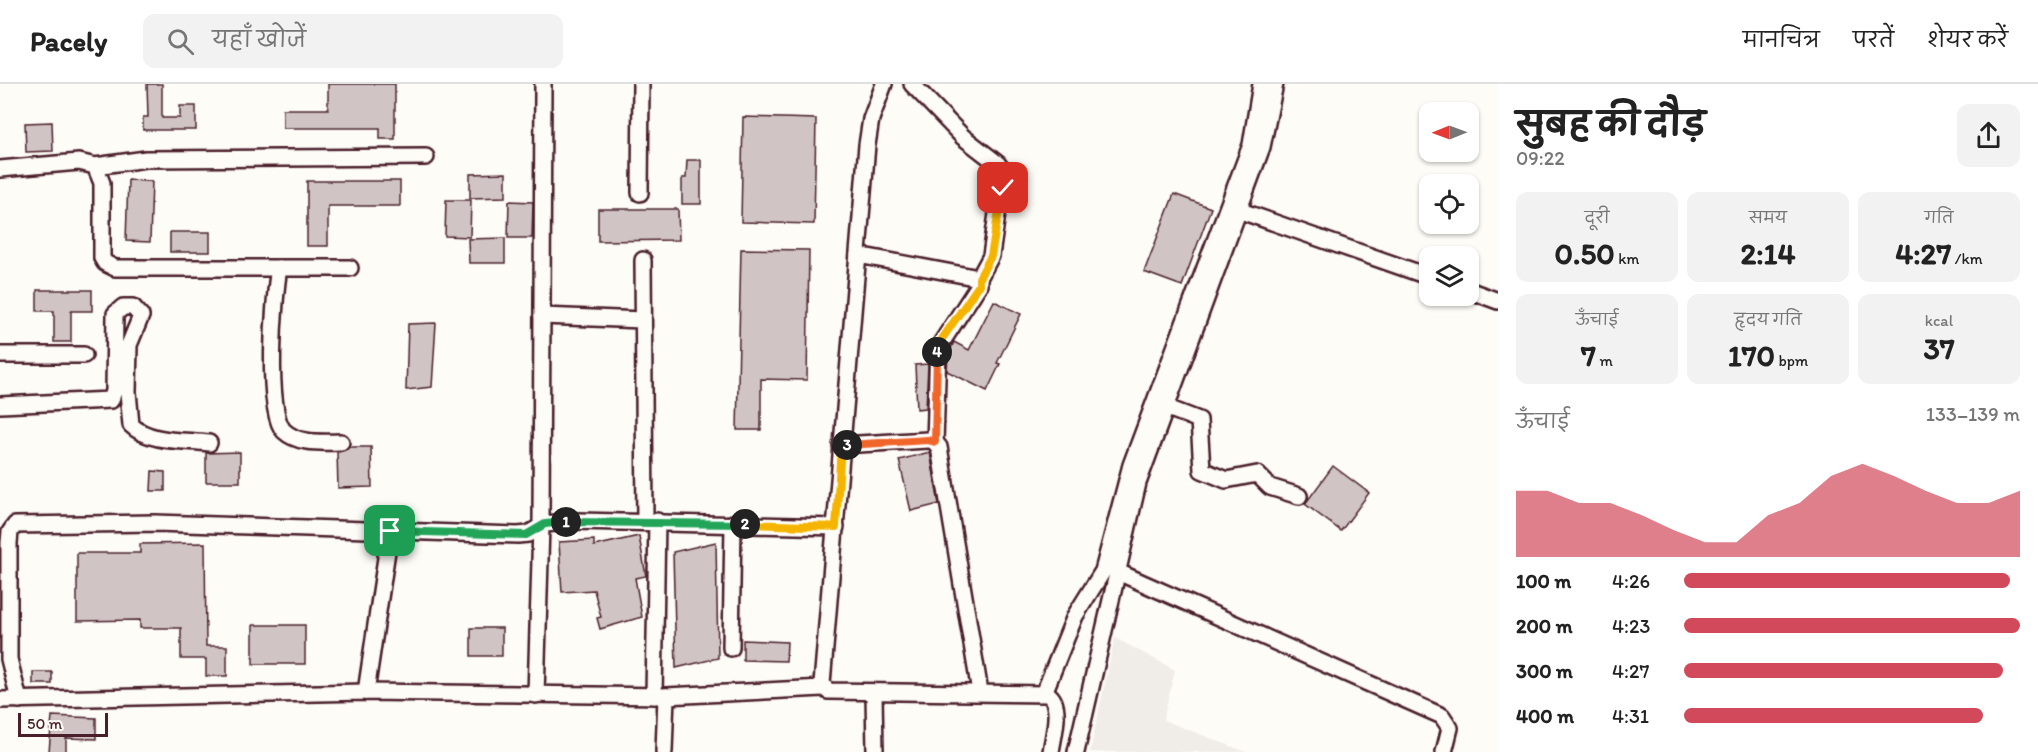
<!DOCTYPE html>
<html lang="hi">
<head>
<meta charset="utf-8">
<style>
	:root { --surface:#fff; --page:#f2f2f2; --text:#222; --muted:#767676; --line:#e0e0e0; --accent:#d1495b }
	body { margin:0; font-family:Itim,"Playpen Sans Deva",sans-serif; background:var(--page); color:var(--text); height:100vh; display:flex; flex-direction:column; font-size:22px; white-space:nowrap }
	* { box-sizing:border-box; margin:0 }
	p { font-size:20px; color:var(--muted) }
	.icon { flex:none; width:33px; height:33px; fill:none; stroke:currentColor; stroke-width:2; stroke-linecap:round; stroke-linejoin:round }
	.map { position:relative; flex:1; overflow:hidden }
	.sheet { display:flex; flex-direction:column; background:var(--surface); width:540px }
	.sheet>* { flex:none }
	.needle { width:39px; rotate:269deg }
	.fabs { position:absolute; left:1419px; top:18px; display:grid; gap:12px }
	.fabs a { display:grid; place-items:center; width:60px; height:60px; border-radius:12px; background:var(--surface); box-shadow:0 2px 4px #0004; font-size:30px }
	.scale { position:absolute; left:18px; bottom:15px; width:90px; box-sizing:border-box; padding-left:6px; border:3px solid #4a1f2b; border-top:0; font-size:16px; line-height:21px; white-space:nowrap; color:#4a1f2b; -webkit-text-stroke:4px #fdfcf7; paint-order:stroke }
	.pin { position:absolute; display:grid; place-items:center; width:51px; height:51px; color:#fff; margin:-26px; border-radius:12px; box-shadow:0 3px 9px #0006 }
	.km { position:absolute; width:30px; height:30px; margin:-15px; border-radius:50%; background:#222; color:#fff; font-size:16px; line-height:30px; text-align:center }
	.round { display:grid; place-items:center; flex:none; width:63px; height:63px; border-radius:12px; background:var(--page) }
	.summary { display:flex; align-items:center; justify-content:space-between; height:102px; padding:0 18px }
	h1 { font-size:33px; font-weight:700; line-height:45px }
	.stats { display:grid; grid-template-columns:repeat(3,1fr); gap:9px; height:102px; padding:6px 18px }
	.stats div { display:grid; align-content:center; border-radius:12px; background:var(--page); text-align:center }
	.stats b { font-size:30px; font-weight:700 }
	.stats small { font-size:16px; font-weight:400 }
	.stats p { font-size:16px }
	.chart { height:168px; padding:12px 18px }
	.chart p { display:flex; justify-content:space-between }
	.chart svg { width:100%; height:108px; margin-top:6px; fill:var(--accent); opacity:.7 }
	ul { padding:0 18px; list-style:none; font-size:20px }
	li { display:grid; grid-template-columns:96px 72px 1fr; align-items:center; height:45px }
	li i { height:15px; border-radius:8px; background:var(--accent) }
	header { display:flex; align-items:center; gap:36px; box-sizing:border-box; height:84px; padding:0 30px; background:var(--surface); border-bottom:2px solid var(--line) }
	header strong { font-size:28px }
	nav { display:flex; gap:33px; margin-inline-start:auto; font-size:21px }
	.search { width:420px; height:54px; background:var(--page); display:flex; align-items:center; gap:15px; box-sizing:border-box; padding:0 21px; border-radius:12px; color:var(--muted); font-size:22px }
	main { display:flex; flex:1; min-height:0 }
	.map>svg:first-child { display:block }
</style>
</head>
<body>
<header>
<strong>Pacely</strong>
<div class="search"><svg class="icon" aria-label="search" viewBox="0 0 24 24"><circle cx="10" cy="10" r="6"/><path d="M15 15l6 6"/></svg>यहाँ खोजें</div>
<nav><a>मानचित्र</a><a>परतें</a><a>शेयर करें</a></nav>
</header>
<main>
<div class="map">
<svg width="1498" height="668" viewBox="0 0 1498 668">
	<rect width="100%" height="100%" fill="#fdfcf7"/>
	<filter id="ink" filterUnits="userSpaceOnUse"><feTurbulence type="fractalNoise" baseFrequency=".0167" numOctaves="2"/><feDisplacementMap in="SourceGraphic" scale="12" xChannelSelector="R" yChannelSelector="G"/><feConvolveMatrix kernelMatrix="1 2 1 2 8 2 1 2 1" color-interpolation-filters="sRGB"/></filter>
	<g filter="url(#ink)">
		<path fill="#f0ece8" d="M1115 554 1175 586 1163 636 1246 668H1090Z"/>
		<g fill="#d0c5c4" stroke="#4a1f2b" stroke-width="1.5">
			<path d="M147 0H162V34H180V22H196V46H143V33H148Z"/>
			<path d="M328 0H395V55H380V44H283V25H328Z"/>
			<path d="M743 33 816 35 814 140 741 138Z"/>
			<path d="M52 38 53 67 26 68 25 39Z"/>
			<path d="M687 76H701V120H682V94H686Z"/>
			<path d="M506 89V113L470 114V90Z"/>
			<path d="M128 96 152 97 150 158 126 157Z"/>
			<path d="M307 97H400V122H328V162H307Z"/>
			<path d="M1174 110 1211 124 1182 202 1144 188Z"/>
			<path d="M446 116H471L470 153 445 152Z"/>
			<path d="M509 117 533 118 532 154H508Z"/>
			<path d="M598 125H678L679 156 598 157Z"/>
			<rect x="170" y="148" width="40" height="20"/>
			<path d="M505 154V179H469L468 155Z"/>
			<path d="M741 165 809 166 807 296 761 295V346H737Z"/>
			<path d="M37 206H92V227H71V258H54V227H37Z"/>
			<path d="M994 217 1021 230 997 279 1000 280 987 307 947 287 948 271 954 258 969 266Z"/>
			<path d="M436 239 432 303 406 306 408 240Z"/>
			<path d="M928 280 926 324 917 325 915 281Z"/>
			<path d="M349 363H371L372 403 338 404 337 368Z"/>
			<path d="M240 368V398H206V369Z"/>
			<path d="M930 368 939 420 911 427 899 376Z"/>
			<path d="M1333 382 1369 409 1341 447 1305 420Z"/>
			<path d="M152 387 165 388V407H151Z"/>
			<path d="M639 452 646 492 635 494 642 533 600 545 597 534 601 533 594 506 562 508 559 458 594 456V462Z"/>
			<path d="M716 458 718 574 676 584 673 468Z"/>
			<path d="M205 459 206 562H227V592H206V575H181V544H140V536L77 537V469H140V460Z"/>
			<rect x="253" y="541" width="52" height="39"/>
			<rect x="471" y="544" width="31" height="28"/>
			<path d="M743 556 787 558 786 577 743 576Z"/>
			<rect x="33" y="588" width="19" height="12"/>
			<path d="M52 632 96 634V655L66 654V668H49Z"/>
		</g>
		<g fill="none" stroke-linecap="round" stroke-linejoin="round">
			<g stroke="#4a1f2b" stroke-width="20">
				<g id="minor">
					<path d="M884 0 871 35 867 61 822 600 828 607 1048 610C1063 621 1053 652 1051 668"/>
					<path d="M912 0 963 53 998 80 1003 87 991 172 979 194"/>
					<path d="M95 82 146 75 426 73"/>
					<path d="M0 85 79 78 95 82 102 99V174L105 179 115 184H350"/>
					<path d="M640 109 641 0"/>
					<path d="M1238 126 1430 193"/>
					<path d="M858 171 979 194V201L938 264 935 358"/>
					<path d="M643 176 645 437"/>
					<path d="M279 184C274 212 265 328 284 347 299 361 323 358 341 358"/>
					<path d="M1468 206 1498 217"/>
					<path d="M542 232 643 236"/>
					<path d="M0 271H84"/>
					<path d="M0 321 111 316 114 307 115 230 123 223H133L141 232 129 261 128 308 131 341C149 359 185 356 209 359"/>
					<path d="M1165 323 1199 336 1202 386 1226 396 1257 390 1270 403 1299 412"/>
					<path d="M841 361 928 356H933L939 363 980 608"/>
					<path d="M1118 488 1442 632 1450 644 1444 668"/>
					<path d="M731 564 733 439"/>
					<path d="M366 608 390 447"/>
					<path d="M874 609 875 668"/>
					<path d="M1044 609 1075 532 1103 487 1131 381 1251 61 1261 0"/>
					<path d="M536 611 541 442 543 0"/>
					<path d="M654 612 657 437"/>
					<path d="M0 616 366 608 666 612 823 604"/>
					<path d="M19 616 9 575V459L10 448 15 441 155 439 518 451 528 450 545 440 579 437 836 443"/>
					<path d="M664 668 666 612"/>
					<path d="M1076 668 1138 399 1262 63 1275 0"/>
				</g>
			</g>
			<use href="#minor" stroke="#fdfcf7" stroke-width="15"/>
		</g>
	</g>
	<g fill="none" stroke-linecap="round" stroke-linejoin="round" filter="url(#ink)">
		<g stroke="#fff" stroke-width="12">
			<path id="split-1" d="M390 447 526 451 545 440 566 438"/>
		</g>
		<g stroke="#fff" stroke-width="12">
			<path id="split-2" d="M566 438 745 440"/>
		</g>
		<g stroke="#fff" stroke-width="12">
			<path id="split-3" d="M745 440 836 443 841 361H847"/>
		</g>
		<g stroke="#fff" stroke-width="12">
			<path id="split-4" d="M847 361 928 356 935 358 937 268"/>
		</g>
		<g stroke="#fff" stroke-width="12">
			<path id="split-5" d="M937 268 940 258 979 201V194L991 172 1003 104"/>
		</g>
		<use href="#split-1" stroke="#22a559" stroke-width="8"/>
		<use href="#split-2" stroke="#22a559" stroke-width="8"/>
		<use href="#split-3" stroke="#f5b400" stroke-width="8"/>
		<use href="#split-4" stroke="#f0652b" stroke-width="8"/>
		<use href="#split-5" stroke="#f5b400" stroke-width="8"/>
	</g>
</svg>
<div class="fabs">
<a><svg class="needle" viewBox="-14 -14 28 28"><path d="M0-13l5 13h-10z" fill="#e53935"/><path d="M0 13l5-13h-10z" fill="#767676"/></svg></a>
<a><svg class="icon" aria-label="locate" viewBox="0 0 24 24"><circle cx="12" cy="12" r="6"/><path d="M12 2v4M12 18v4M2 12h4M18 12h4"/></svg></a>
<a><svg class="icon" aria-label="layers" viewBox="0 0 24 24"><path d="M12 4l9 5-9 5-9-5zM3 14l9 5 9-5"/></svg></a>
</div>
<div class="scale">50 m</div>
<div class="pin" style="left:390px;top:447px;background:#1e9e55"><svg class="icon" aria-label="arrive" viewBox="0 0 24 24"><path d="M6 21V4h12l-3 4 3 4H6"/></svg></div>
<div class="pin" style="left:1003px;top:104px;background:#d93025"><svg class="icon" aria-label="check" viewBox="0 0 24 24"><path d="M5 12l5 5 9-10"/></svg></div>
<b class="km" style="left:566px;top:438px">1</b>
<b class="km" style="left:745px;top:440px">2</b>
<b class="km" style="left:847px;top:361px">3</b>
<b class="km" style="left:937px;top:268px">4</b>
</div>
<section class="sheet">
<div class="summary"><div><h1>सुबह की दौड़</h1><p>09:22</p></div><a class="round"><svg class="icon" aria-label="share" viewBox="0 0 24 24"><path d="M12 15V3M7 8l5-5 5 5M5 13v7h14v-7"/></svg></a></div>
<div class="stats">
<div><p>दूरी</p><b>0.50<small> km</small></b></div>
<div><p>समय</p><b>2:14</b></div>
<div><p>गति</p><b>4:27<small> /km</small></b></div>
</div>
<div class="stats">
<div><p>ऊँचाई</p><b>7<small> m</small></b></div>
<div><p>हृदय गति</p><b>170<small> bpm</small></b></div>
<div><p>kcal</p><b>37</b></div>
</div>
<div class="chart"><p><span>ऊँचाई</span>133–139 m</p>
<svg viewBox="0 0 160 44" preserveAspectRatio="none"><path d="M0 44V17L10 17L20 22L30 22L40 27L50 33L60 38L70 38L80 27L90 22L100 11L110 6L120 11L130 17L140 22L150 22L160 17V44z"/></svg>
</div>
<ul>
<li><b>100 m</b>4:26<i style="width:97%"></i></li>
<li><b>200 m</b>4:23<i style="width:100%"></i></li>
<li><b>300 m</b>4:27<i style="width:95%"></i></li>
<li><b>400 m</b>4:31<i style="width:89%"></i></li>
</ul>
</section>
</main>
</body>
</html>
